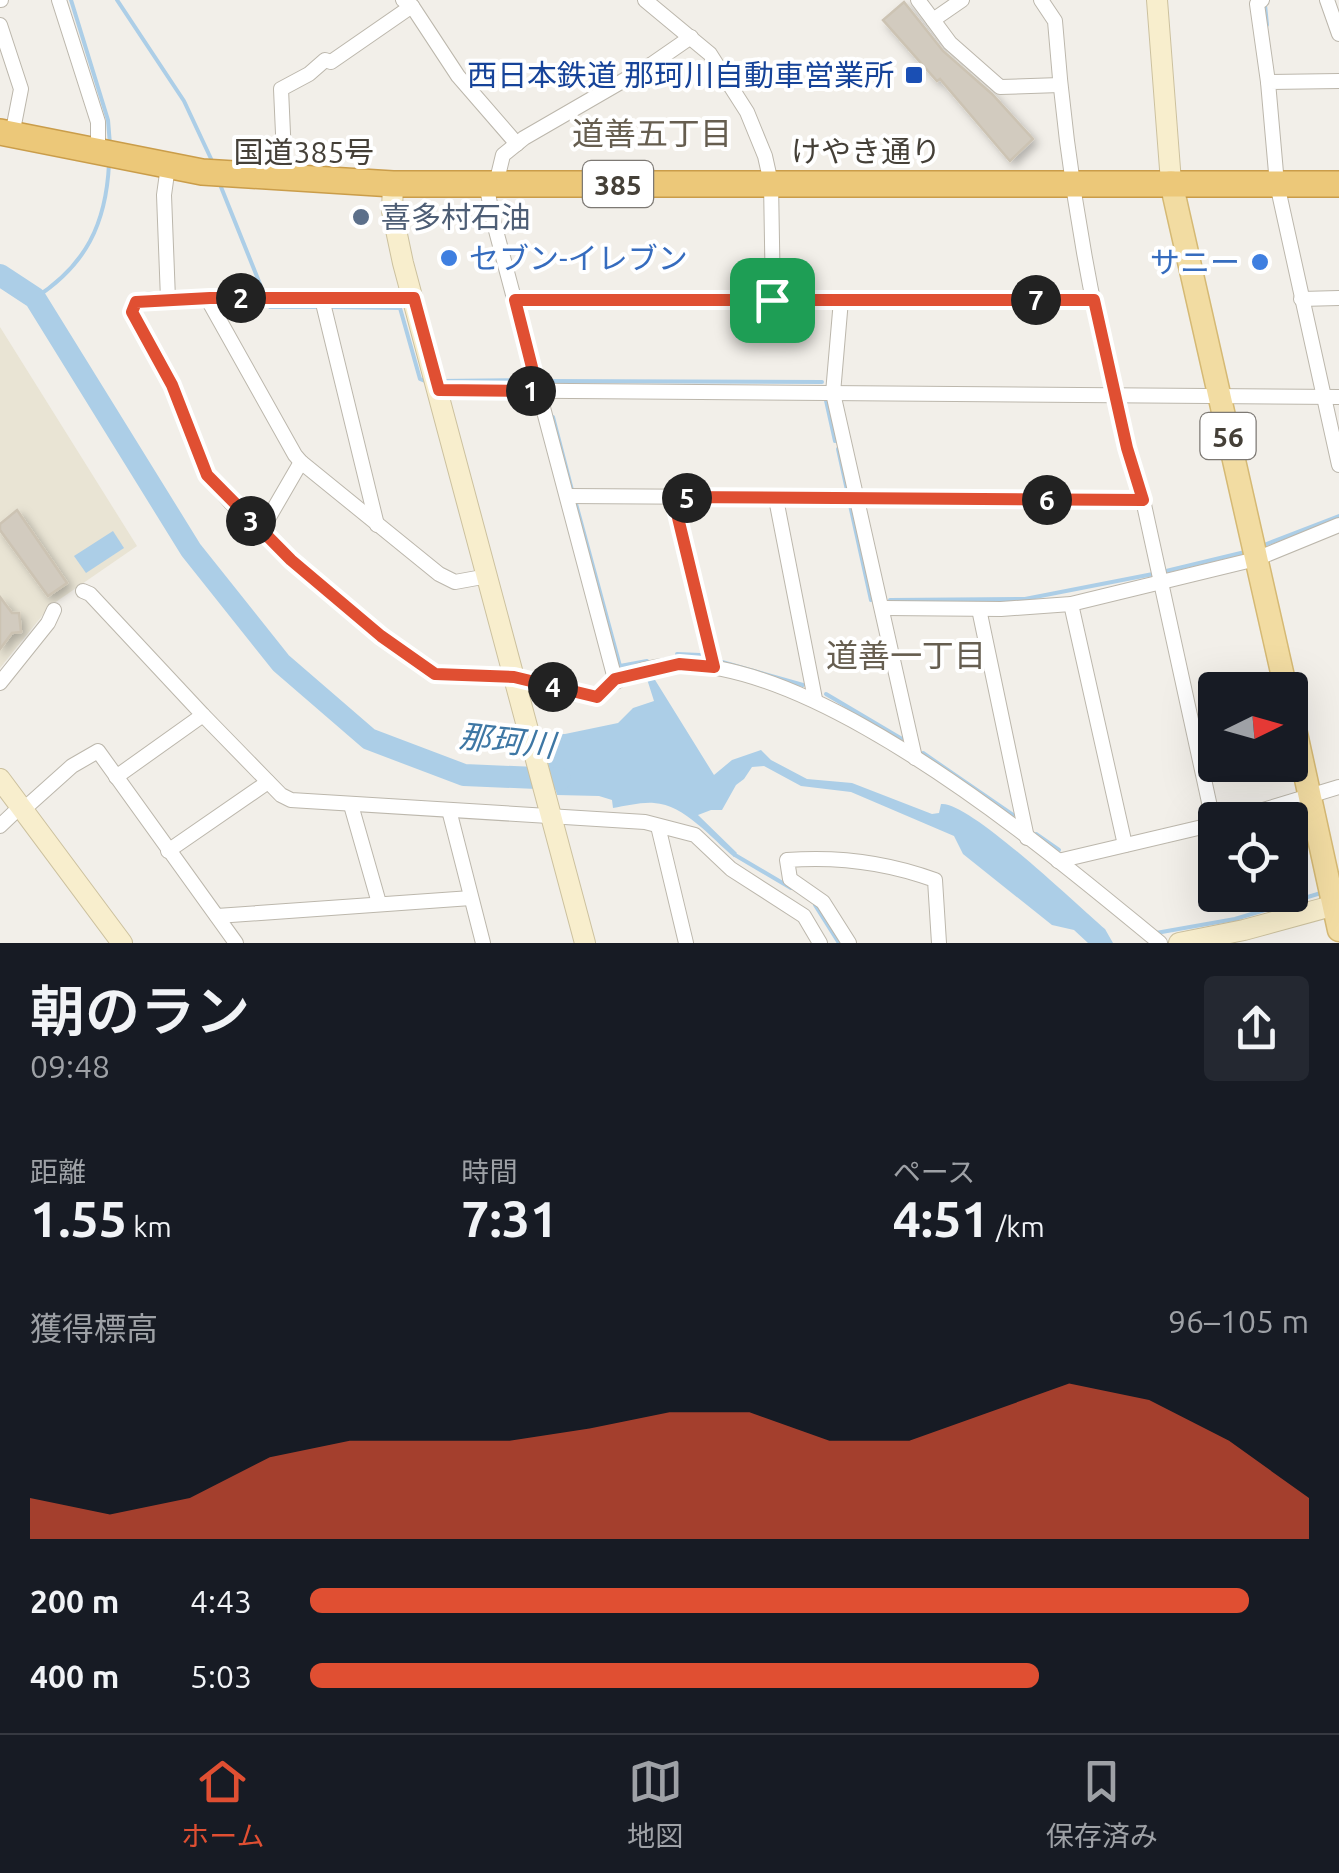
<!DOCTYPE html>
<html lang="ja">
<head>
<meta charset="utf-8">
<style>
	:root { --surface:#171b24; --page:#242831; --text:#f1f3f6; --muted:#9ea1a6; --line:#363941; --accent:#e04f32 }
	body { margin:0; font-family:Ubuntu,"Noto Sans JP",sans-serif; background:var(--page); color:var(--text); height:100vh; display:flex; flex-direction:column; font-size:38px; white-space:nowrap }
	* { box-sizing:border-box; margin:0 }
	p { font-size:32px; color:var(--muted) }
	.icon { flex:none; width:55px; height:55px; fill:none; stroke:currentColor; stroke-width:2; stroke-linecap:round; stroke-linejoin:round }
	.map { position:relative; height:943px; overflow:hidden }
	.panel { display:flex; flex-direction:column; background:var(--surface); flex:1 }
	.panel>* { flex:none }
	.needle { width:65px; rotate:85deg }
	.tools { position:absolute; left:1198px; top:672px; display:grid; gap:20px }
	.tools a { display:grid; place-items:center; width:110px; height:110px; border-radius:10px; background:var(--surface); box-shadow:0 10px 40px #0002; font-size:50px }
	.pin { position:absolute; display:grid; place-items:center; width:85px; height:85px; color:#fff; margin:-42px; border-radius:20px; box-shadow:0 5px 15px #0006 }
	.km { position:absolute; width:50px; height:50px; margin:-25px; border-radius:50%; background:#222; color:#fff; font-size:28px; line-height:50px; text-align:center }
	.round { display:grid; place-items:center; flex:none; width:105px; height:105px; border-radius:10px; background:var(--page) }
	.overview { display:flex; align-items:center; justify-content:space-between; height:170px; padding:0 30px }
	h1 { font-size:55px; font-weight:600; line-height:75px }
	.figures { display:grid; grid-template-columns:repeat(3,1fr); gap:15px; height:170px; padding:10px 30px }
	.figures div { display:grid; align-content:center }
	.figures b { font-size:50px; font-weight:600 }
	.figures small { font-size:28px; font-weight:400 }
	.figures p { font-size:28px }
	.chart { height:280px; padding:20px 30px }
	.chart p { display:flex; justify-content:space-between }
	.chart svg { width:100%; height:180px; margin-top:10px; fill:var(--accent); opacity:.7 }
	ul { padding:0 30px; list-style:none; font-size:32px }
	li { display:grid; grid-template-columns:160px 120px 1fr; align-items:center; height:75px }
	li i { height:25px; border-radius:12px; background:var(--accent) }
	.menu { display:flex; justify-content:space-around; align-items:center; height:140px; border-top:2px solid var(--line); background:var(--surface); font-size:28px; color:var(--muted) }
	.menu a { display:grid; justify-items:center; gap:5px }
	.menu .current { color:var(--accent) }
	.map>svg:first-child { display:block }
</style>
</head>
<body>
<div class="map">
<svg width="1339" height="943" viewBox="0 0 1339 943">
	<defs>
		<filter id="shadow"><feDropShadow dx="4.5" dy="4.5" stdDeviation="5" flood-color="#0004"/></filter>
	</defs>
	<rect width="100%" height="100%" fill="#f2efe9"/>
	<path fill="#e9e4d4" d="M0 327 137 546 50 606 0 668Z"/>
	<g fill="#accee7">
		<path d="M113 531 124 548 86 573 74 556Z"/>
		<path d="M652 675 714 775 732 760 761 750 771 760 807 779 852 783 932 814 939 813 941 804C968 800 1078 906 1105 929L1113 943H1088L1074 930 1052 925 963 854 954 836 851 792 801 786 764 766 752 767 744 779 736 785 722 810H711L698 815 737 853 734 857C711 838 685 805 654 803 641 802 626 806 613 808L612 800 599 796 557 795 540 734H565L618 723 633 708 654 701 647 679Z"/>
	</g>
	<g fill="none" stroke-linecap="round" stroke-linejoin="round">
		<g stroke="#accee7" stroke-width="4">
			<path d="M71 0 108 120 110 145"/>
			<path d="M117 0 184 101 213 163"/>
			<path d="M1265 5 1267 25"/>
			<path d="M219 182 264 294"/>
			<path d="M35 298C86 265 106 224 109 164"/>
			<path d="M268 302 270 307H320"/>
			<path d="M330 307 400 308 420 379 425 381"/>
			<path d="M440 381 530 380"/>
			<path d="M540 381 822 382"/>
			<path d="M825 396 835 441"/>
			<path d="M553 417 572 490"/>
			<path d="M838 449 847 490"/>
			<path d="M575 500 620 666 647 661 648 665"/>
			<path d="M850 505 871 600"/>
			<path d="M1264 545 1339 516"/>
			<path d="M1162 572 1245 552"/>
			<path d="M890 600 1025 599 1153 574"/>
			<path d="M677 654 700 655"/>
			<path d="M722 662 803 685"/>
			<path d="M826 694 902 739"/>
			<path d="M923 753 1013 815"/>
			<path d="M1036 834 1059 850"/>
			<path d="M735 855 791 888"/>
			<path d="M815 905 839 943"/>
			<path d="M1156 933 1235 919 1321 893"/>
		</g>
		<path stroke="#accee7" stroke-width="22" d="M0 275 35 298 191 550 281 663 369 739 464 775 560 779"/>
	</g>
	<g fill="#d2cbbf" stroke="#ccc3b3" stroke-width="2.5" filter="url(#shadow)">
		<path d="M904 2 943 51 992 94 1033 139 1010 161 940 79 937 81 883 20Z"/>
		<path d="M17 510 67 583 48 596 0 530V524Z"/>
		<path d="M0 597 12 613H19L21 632 12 633 0 649Z"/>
	</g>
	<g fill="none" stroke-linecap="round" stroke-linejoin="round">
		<g stroke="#bcb7ac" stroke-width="16">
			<g id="street">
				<path d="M0 0H1"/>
				<path d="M59 0 98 122V151"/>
				<path d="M403 0 412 6 458 76 517 144"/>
				<path d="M645 0 710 54 747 112 765 156 771 183 773 300"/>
				<path d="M918 0 933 20"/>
				<path d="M962 0 933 20 950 43 1000 87 1060 85"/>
				<path d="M1041 0 1055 21C1067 183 1096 344 1143 500L1214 825"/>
				<path d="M1262 0 1257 4 1268 82"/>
				<path d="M1327 0 1339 34"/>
				<path d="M0 25 21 89 12 135"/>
				<path d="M1339 81 1268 82 1277 184 1339 465"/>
				<path d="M168 166 164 195 168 299"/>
				<path d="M285 178 281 89 309 74 325 60 331 62 412 6"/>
				<path d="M486 184 494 223 615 679"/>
				<path d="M496 184 503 155 524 138 652 64 691 37"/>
				<path d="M207 298 295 455 301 462 439 574 455 582 488 576"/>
				<path d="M414 298 150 299 136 302 132 312 172 385 207 475 231 503 291 560 381 636 435 675 514 677 597 697C725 569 1058 860 1160 943"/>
				<path d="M322 299 377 525"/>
				<path d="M515 299 1094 300"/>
				<path d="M1301 299 1339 298"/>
				<path d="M841 300 833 393 915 758"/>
				<path d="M439 390 1339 397"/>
				<path d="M567 496 1143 500"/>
				<path d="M673 497 714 667"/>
				<path d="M776 499 815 699"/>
				<path d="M261 531 301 462"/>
				<path d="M83 591 90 594 203 715 116 777"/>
				<path d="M1071 604 1125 845"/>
				<path d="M884 608 1001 609 1071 604 1256 559 1339 525"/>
				<path d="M979 609 1027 838"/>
				<path d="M0 683 48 623 54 610"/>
				<path d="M203 715 281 795 291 800 645 822 695 835 731 869 804 916 820 943"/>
				<path d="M351 805 379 903"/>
				<path d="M24 809 72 766 98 751 236 943"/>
				<path d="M449 810 483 943"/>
				<path d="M1230 820 1339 787"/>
				<path d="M0 826 21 806"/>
				<path d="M658 826 686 943"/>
				<path d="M168 851 268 782"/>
				<path d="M1058 861 1215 824"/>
				<path d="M217 916 471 898"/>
				<path d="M849 943 823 902 790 879 787 860C839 856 886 862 935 880L939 943"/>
			</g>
		</g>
		<g stroke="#ccc19e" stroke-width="22">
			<g id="secondary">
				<path d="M1157 0 1171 182"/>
				<path d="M393 184 392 211 403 263 585 943"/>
				<path d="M0 779 122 943"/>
				<path d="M1179 943 1244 930 1339 904"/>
			</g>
		</g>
		<g stroke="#d5b974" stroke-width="25">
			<g id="primary">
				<path d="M1171 182 1286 690"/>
				<path d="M1290 706 1339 930"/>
			</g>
		</g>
		<g stroke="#ca9d4a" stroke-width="28">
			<path id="highway" d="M0 132 202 172 393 184H1339"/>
		</g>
		<use href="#street" stroke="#fff" stroke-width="14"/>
		<use href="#secondary" stroke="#f8eecd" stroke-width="20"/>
		<use href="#primary" stroke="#f2dca2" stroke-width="22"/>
		<use href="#highway" stroke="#ecc879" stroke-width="25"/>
	</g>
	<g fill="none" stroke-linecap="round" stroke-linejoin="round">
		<g stroke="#fff" stroke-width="20">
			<path id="route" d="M210 298H414L439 390 538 391 515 300H1094L1127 448 1143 500 673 497 714 667 679 664 615 679 597 697 514 677 435 674 381 636 291 560 207 475 172 385 132 312 136 302Z"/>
		</g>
		<use href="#route" stroke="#e04f32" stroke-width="12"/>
	</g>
	<rect fill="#1a4fb4" stroke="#fff" stroke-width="4" x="904" y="65" width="20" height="20" rx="5"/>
	<circle fill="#5c6f8a" stroke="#fff" stroke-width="4" cx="361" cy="217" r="10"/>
	<g fill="#3f7fe0" stroke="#fff" stroke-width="4">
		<circle cx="449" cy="258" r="10"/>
		<circle cx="1260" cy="262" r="10"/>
	</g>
	<g text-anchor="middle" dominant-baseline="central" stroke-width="8" stroke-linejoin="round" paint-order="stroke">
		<g fill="#fff" stroke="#7d7974" stroke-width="2.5">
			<rect x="583" y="161" width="70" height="46" rx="8"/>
			<rect x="1200.5" y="413" width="55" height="46" rx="8"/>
		</g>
		<g font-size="28" font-weight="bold" fill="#454038">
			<text x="618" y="184">385</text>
			<text x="1228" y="436">56</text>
		</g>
		<g font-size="30" fill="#164399" stroke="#fff" text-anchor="end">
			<text x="894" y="75">西日本鉄道 那珂川自動車営業所</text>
		</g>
		<g font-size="30" fill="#454038" stroke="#fff">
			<text x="866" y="151">けやき通り</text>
			<text x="304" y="152">国道385号</text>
		</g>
		<g font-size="30" fill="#4e5e75" stroke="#fff" text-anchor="start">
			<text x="381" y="217">喜多村石油</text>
		</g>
		<g font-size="30" fill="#366cbe" stroke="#fff" text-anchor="start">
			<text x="469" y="258">セブン-イレブン</text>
			<text x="1240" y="262" text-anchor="end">サニー</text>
		</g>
		<g font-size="32" fill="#665e50" stroke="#fff">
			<text x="652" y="133">道善五丁目</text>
			<text x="906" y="655">道善一丁目</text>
		</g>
		<g font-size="32" font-style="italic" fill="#3e77a4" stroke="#fff">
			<text transform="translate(507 740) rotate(6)">那珂川</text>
		</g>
	</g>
</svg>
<div class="tools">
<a><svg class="needle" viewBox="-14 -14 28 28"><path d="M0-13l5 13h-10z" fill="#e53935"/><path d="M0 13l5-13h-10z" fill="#9ea1a6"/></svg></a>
<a><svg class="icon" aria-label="locate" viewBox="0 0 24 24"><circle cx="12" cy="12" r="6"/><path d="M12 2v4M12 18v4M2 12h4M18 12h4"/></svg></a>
</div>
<div class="pin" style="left:772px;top:300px;background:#1e9e55"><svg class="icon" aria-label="arrive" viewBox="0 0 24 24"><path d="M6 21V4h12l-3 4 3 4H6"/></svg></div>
<b class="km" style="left:531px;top:391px">1</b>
<b class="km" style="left:241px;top:298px">2</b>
<b class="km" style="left:251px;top:521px">3</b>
<b class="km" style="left:553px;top:687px">4</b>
<b class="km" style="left:687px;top:498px">5</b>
<b class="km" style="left:1047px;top:500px">6</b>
<b class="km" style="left:1036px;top:300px">7</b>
</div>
<section class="panel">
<div class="overview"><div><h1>朝のラン</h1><p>09:48</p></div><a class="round"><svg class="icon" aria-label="share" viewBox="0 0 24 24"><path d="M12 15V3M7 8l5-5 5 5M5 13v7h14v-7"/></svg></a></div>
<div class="figures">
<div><p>距離</p><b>1.55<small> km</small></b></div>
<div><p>時間</p><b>7:31</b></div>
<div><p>ペース</p><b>4:51<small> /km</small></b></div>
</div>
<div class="chart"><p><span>獲得標高</span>96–105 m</p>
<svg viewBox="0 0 160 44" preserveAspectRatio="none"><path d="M0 44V34L10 38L20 34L30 24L40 20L50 20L60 20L70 17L80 13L90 13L100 20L110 20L120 13L130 6L140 10L150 20L160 34V44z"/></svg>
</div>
<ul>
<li><b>200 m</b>4:43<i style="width:94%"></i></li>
<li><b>400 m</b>5:03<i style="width:73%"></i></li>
</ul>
</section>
<nav class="menu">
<a class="current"><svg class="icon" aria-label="home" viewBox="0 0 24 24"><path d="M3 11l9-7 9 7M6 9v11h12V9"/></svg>ホーム</a>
<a><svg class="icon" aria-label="map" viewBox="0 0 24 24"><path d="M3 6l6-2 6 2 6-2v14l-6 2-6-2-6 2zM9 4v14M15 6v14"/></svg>地図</a>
<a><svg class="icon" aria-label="saved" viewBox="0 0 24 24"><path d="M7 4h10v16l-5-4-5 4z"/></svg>保存済み</a>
</nav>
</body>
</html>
